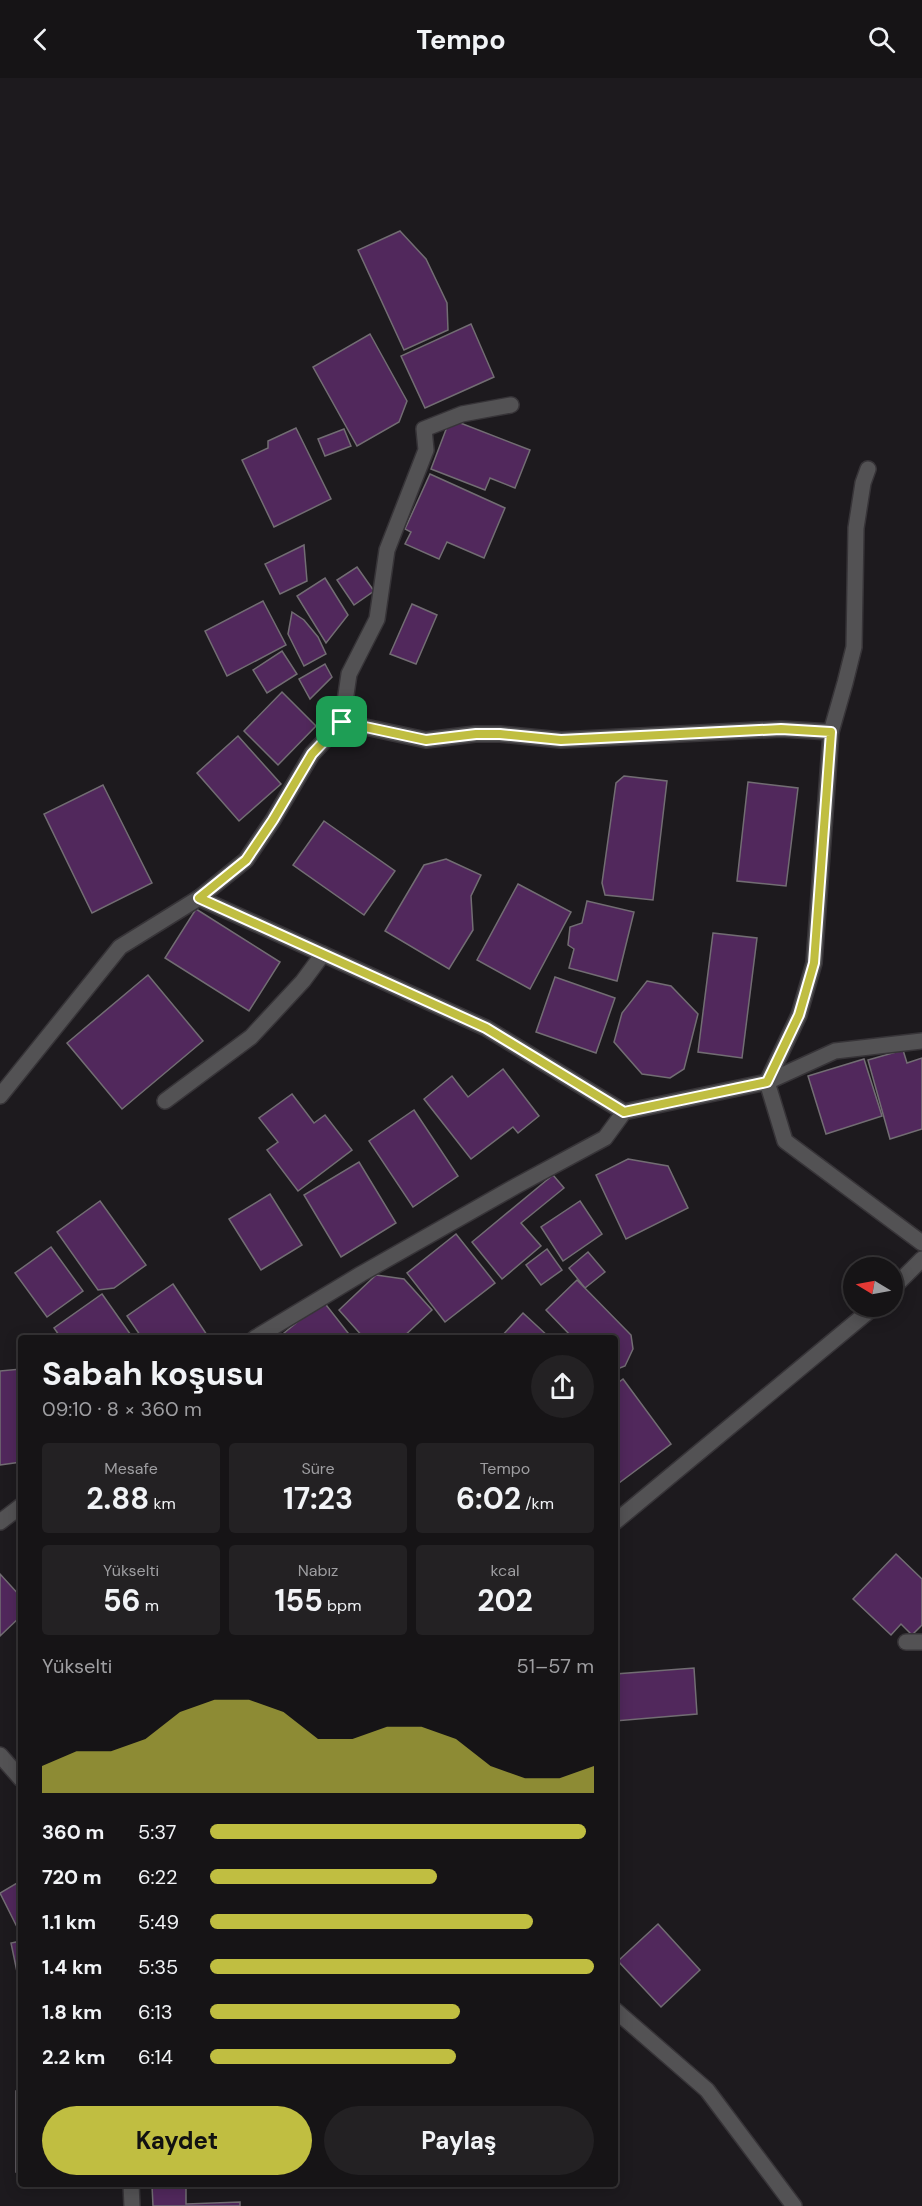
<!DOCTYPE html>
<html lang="tr">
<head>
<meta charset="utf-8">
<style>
	:root { --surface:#161416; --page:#232123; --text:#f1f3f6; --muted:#9e9ea1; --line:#353335; --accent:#c0be41 }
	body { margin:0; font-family:"DM Sans",sans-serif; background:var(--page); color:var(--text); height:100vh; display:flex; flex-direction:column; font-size:22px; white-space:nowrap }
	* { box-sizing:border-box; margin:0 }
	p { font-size:20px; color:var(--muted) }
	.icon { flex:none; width:33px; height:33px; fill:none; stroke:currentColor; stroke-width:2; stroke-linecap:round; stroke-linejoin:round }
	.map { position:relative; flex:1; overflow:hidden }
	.side { position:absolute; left:18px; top:1257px; width:600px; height:852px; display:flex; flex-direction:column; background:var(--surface); border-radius:6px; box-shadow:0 3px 15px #0003,0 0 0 2px var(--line) }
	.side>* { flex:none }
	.needle { width:39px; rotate:280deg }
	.controls { position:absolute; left:843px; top:1179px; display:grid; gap:12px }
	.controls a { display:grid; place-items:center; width:60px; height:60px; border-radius:50%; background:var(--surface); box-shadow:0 3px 15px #0003,0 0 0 2px var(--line); font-size:30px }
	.pin { position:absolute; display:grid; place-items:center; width:51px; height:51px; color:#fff; margin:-26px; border-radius:12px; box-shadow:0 3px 9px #0006 }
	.round { display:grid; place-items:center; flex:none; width:63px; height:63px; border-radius:32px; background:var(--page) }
	.head { display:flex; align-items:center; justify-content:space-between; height:102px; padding:0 24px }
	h1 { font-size:33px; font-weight:700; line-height:45px }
	.metrics { display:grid; grid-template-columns:repeat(3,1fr); gap:9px; height:102px; padding:6px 24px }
	.metrics div { display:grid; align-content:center; border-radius:6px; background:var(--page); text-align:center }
	.metrics b { font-size:30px; font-weight:700 }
	.metrics small { font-size:16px; font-weight:400 }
	.metrics p { font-size:16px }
	.chart { height:168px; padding:12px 24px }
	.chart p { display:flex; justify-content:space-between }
	.chart svg { width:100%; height:108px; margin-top:6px; fill:var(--accent); opacity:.7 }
	.primary-button { display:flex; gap:12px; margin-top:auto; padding:12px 24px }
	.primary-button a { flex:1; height:69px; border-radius:36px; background:var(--accent); color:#111; font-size:24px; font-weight:700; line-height:69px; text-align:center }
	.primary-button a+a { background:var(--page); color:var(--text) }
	ul { padding:0 24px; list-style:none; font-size:20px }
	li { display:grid; grid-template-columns:96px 72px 1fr; align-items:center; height:45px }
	li i { height:15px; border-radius:8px; background:var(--accent) }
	header { display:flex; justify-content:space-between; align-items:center; height:78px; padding:0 24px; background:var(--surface); font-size:27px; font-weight:700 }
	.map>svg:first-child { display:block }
</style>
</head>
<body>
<header><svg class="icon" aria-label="back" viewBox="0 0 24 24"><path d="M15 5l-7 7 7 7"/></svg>Tempo<svg class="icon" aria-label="search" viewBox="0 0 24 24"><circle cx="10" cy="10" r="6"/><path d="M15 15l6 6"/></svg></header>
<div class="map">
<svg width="922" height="2128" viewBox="0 0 922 2128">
	<rect width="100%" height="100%" fill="#1d1a1e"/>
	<g fill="#51285c" stroke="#726d73" stroke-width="1.5">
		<path d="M400 153 426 181 447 225 448 252 404 272 358 172Z"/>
		<path d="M471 246 494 299 425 330 401 278Z"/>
		<path d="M370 256 407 323 399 344 357 368 313 289Z"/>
		<path d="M450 341 530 372 515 410 490 400 485 412 431 391Z"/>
		<path d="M296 350 331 421 274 449 242 382 268 370V363Z"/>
		<path d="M344 351 351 368 325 378 318 361Z"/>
		<path d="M430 396 505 430 484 480 447 464 439 481 405 466 411 454 405 451Z"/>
		<path d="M304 467 307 503 280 516 265 486Z"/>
		<path d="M357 489 374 513 354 527 337 502Z"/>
		<path d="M325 500 348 537 326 565 297 518Z"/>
		<path d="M263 523 286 567 227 598 205 553Z"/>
		<path d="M412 526 437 537 416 586 390 576Z"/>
		<path d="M292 534 304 542 318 559 326 576 304 588 288 556Z"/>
		<path d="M282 573 297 596 267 615 253 592Z"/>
		<path d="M325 586 332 599 310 621 299 601Z"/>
		<path d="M282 614 316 648 278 687 244 653Z"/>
		<path d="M238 658 281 706 239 743 197 695Z"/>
		<path d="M624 698 667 703 653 822 605 817 602 805 616 705Z"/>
		<path d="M748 704 798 710 786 808 737 803Z"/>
		<path d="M103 707 152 805 92 835 44 736Z"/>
		<path d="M324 743 395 793 364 837 293 787Z"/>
		<path d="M446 781 481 797 471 818 473 852 449 891 385 853 424 787Z"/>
		<path d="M518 806 571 834 530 911 477 882Z"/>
		<path d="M587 823 634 834 617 903 569 890 574 871 568 867 570 849 582 845Z"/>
		<path d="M196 831 280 884 249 933 165 880Z"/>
		<path d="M713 855 757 860 742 980 698 974Z"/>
		<path d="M148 897 203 963 122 1031 67 965Z"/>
		<path d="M555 899 615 920 596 975 536 954Z"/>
		<path d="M647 903 671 908 698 936 684 991 670 1000 642 996 614 964 622 935Z"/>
		<path d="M903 972 907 985 922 980V1051L890 1061 868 982Z"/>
		<path d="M864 981 882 1038 826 1056 808 998Z"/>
		<path d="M503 991 539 1038 518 1055 513 1049 471 1081 424 1021 452 998 468 1019Z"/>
		<path d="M292 1016 314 1045 325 1037 352 1072 298 1113 267 1072 278 1064 259 1040Z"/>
		<path d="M414 1032 458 1098 413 1129 369 1063Z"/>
		<path d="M628 1081 668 1088 688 1130 626 1161 596 1097Z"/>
		<path d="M359 1084 396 1145 341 1179 304 1117Z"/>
		<path d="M553 1097 564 1110 521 1145 541 1168 502 1201 472 1164Z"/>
		<path d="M270 1116 302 1167 261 1192 229 1141Z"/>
		<path d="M100 1123 146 1187 114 1210 98 1212 57 1154Z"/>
		<path d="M580 1123 602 1156 563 1183 541 1149Z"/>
		<path d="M456 1156 495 1205 445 1244 407 1195Z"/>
		<path d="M51 1169 83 1213 47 1239 15 1195Z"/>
		<path d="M547 1171 562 1192 541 1207 526 1187Z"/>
		<path d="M588 1174 605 1194 585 1210 569 1190Z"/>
		<path d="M376 1197 404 1201 432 1232 402 1260H364L339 1232Z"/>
		<path d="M577 1202 631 1257 633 1271 625 1288 615 1292V1260H573L546 1232Z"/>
		<path d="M173 1206 207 1257 202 1260H142L127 1238Z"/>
		<path d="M102 1216 133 1260H61L54 1250Z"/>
		<path d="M323 1223 352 1260H278Z"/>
		<path d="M523 1235 550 1260H500Z"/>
		<path d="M21 1291V1384L0 1387V1293Z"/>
		<path d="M623 1301 671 1366 619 1405 615 1399V1307Z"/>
		<path d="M896 1476 922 1501V1547L912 1557 901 1546 891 1557 853 1521Z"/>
		<path d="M0 1496 21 1519V1538L0 1558Z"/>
		<path d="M694 1590 697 1636 615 1643V1596Z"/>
		<path d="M17 1805 21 1813 20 1855 0 1815Z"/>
		<path d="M658 1846 700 1892 661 1929 618 1883Z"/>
		<path d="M21 1863V1913L11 1865Z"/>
		<rect x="16" y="2013" width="5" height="81"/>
		<path d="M186 2107V2126L240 2124V2128H153L152 2108Z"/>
	</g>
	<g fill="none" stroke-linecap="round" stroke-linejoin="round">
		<g stroke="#373438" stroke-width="18">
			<g id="minor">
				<path d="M342 644 426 662 475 656H500L561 662 781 651 831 654 814 885 799 937 767 1004 785 1063 922 1165"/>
				<path d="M831 654 845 605 854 569 856 450 863 405 868 391"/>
				<path d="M199 820 486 950 624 1034"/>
				<path d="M0 1018 120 869 199 820 246 782 273 742 312 676 342 644 349 596 377 541 387 472 426 372 424 351 462 336 511 327"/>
				<path d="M165 1023 251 959 303 903 323 876"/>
				<path d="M892 1211 922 1181"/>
				<path d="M255 1260 361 1196 516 1108 605 1060 624 1034 767 1004 835 973 922 963"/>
				<path d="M0 1444 21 1428"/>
				<path d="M615 1444 875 1228"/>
				<path d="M906 1564H922"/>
				<path d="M0 1677 21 1701"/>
				<path d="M615 1932 707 2012 794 2128"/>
				<path d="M131 2106 132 2128"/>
			</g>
		</g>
		<use href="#minor" stroke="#535254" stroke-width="15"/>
	</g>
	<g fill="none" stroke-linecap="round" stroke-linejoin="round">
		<g stroke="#fff" stroke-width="12">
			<path id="route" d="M342 644 426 662 476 656H500L561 662 781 651 831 654 814 885 799 937 767 1004 624 1034 486 950 199 820 246 782 273 742 312 676Z"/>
		</g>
		<use href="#route" stroke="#c0be41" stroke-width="8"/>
	</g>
</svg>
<div class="controls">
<a><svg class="needle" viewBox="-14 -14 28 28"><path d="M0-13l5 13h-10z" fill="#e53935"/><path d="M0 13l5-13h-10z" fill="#9e9ea1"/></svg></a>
</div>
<div class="pin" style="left:342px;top:644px;background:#1e9e55"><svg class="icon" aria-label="arrive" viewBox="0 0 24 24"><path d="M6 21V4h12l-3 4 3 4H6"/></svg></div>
<section class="side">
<div class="head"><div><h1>Sabah koşusu</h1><p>09:10 · 8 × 360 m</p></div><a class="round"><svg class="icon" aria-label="share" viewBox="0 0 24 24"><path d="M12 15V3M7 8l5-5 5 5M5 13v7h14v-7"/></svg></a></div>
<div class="metrics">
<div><p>Mesafe</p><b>2.88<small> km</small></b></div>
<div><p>Süre</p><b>17:23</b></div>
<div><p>Tempo</p><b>6:02<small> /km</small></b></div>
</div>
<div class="metrics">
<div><p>Yükselti</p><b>56<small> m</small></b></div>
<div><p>Nabız</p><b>155<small> bpm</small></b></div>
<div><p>kcal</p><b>202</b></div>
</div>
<div class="chart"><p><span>Yükselti</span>51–57 m</p>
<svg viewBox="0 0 160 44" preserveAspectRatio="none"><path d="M0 44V33L10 27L20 27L30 22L40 11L50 6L60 6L70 11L80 22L90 22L100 17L110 17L120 22L130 33L140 38L150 38L160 33V44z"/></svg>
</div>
<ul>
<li><b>360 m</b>5:37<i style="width:98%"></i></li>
<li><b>720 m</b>6:22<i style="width:59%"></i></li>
<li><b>1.1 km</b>5:49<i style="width:84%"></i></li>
<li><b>1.4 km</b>5:35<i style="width:100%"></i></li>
<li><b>1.8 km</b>6:13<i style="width:65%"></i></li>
<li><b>2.2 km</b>6:14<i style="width:64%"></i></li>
</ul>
<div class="primary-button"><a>Kaydet</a><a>Paylaş</a></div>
</section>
</div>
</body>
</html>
